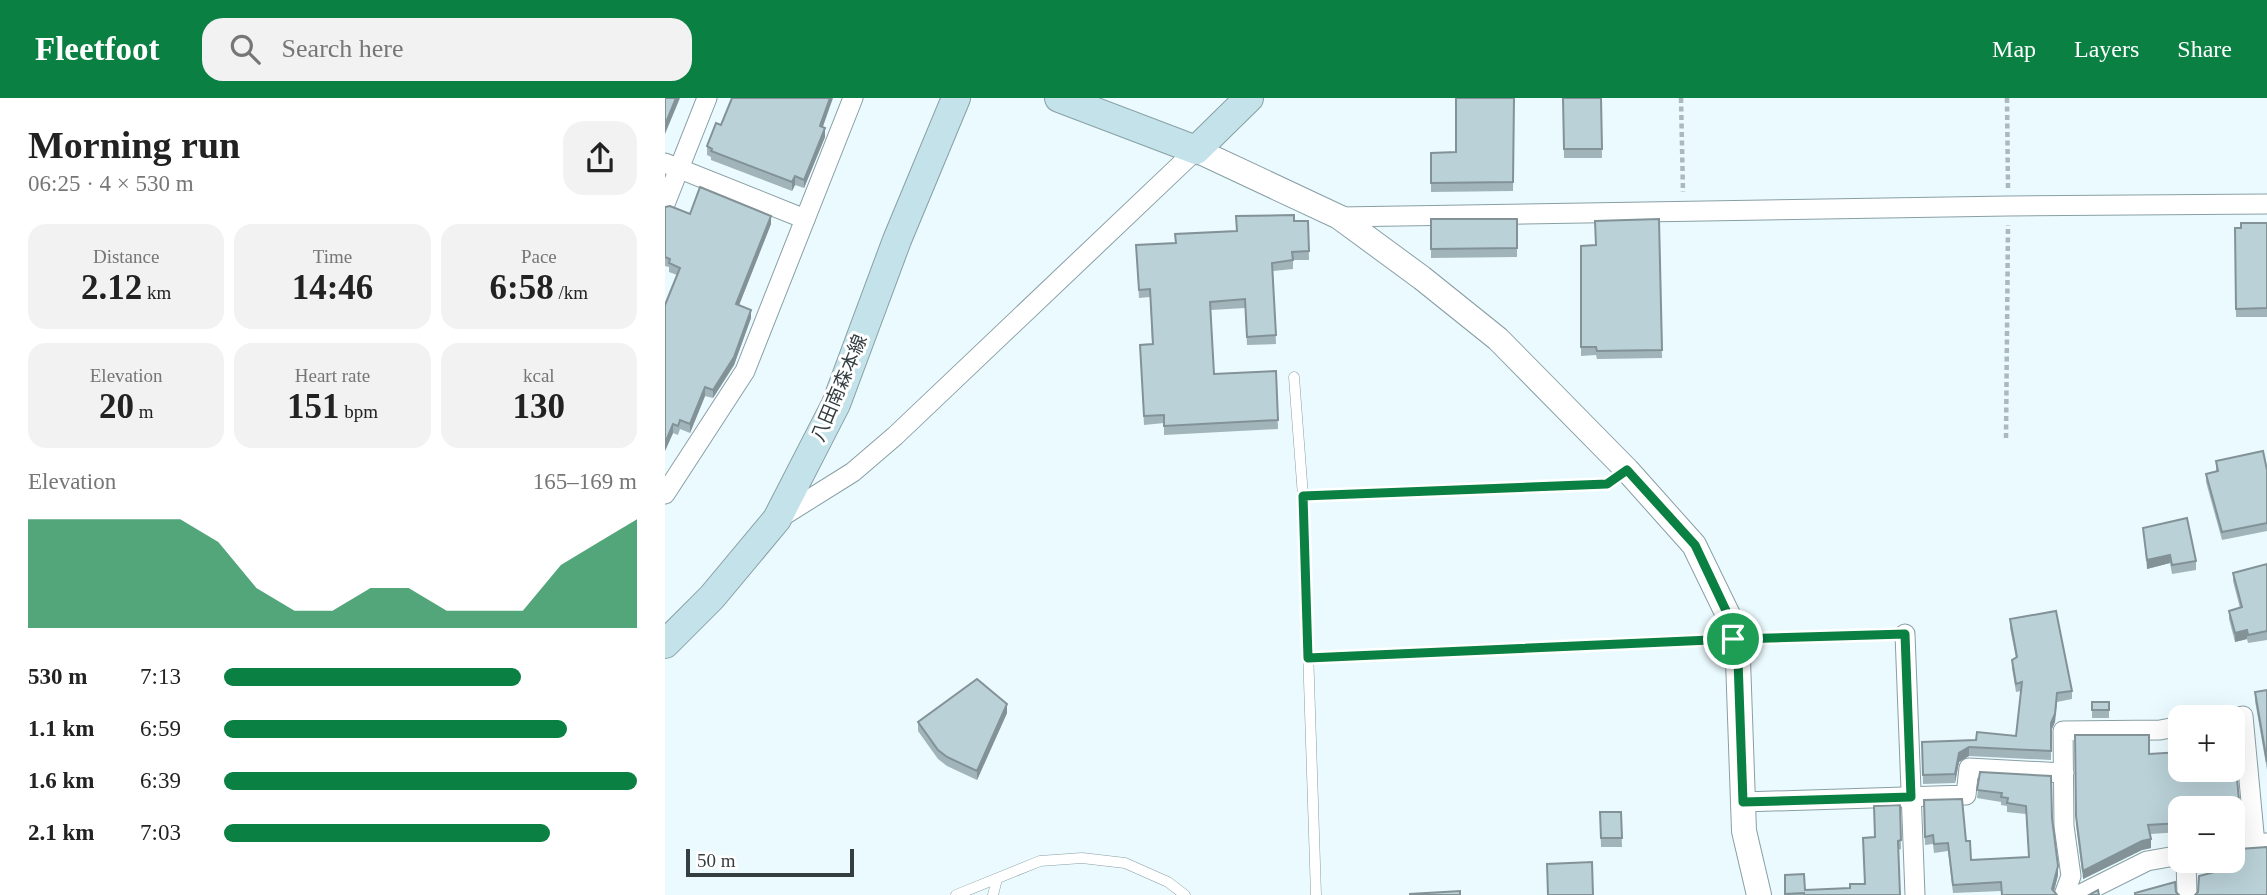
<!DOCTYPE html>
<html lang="en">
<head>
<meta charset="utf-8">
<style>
	:root { --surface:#fff; --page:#f2f2f2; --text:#222; --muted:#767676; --accent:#0b8043 }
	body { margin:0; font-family:"Times New Roman","Noto Sans JP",serif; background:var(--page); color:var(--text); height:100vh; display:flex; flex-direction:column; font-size:26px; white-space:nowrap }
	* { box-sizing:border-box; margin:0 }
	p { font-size:23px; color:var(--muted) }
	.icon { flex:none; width:38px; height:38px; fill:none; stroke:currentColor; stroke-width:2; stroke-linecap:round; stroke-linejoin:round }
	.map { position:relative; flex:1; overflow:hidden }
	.side { display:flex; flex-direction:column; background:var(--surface); width:665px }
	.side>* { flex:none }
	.tools { position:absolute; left:1503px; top:607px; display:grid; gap:14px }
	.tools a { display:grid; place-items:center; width:77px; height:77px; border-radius:14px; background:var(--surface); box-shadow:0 7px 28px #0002; font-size:35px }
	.scale { position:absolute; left:21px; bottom:18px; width:168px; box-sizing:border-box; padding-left:7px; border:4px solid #343e40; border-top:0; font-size:19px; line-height:24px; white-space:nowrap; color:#343e40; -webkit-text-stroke:5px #fff; paint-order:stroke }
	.pin { position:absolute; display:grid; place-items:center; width:60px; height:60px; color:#fff; margin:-30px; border:4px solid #fff; border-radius:50%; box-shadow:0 2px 7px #0007 }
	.round { display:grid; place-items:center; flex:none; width:74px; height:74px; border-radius:21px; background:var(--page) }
	.headline { display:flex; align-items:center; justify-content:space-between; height:119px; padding:0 28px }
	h1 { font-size:38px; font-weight:600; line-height:52px }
	.stats { display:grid; grid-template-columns:repeat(3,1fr); gap:10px; height:119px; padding:7px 28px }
	.stats div { display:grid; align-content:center; border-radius:18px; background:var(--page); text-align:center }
	.stats b { font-size:35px; font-weight:600 }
	.stats small { font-size:19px; font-weight:400 }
	.stats p { font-size:19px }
	.chart { height:196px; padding:14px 28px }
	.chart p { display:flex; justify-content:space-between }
	.chart svg { width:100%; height:126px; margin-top:7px; fill:var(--accent); opacity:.7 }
	ul { padding:0 28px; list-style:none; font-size:23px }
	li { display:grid; grid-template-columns:112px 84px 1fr; align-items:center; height:52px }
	li i { height:18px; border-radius:9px; background:var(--accent) }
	header { display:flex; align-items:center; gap:42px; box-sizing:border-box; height:98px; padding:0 35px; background:var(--accent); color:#fff }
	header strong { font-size:33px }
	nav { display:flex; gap:38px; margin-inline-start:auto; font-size:24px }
	.search { width:490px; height:63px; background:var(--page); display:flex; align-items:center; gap:18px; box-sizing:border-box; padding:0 24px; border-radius:21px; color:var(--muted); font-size:26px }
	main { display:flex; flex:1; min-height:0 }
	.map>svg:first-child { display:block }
</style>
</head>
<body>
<header>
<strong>Fleetfoot</strong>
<div class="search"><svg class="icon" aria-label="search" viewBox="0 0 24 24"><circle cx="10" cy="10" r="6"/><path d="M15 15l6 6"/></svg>Search here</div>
<nav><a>Map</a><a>Layers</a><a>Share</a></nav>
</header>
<main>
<section class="side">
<div class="headline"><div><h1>Morning run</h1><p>06:25 · 4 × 530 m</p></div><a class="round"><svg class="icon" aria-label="share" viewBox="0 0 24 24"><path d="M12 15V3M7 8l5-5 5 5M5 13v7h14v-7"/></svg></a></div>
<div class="stats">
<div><p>Distance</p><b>2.12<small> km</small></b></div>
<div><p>Time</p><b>14:46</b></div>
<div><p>Pace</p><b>6:58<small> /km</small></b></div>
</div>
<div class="stats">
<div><p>Elevation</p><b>20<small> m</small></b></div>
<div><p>Heart rate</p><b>151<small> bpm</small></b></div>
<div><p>kcal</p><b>130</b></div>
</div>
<div class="chart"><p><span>Elevation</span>165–169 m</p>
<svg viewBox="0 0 160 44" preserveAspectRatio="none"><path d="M0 44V6L10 6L20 6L30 6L40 6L50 14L60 30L70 38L80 38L90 30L100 30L110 38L120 38L130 38L140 22L150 14L160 6V44z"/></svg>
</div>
<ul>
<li><b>530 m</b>7:13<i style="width:72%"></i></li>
<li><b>1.1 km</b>6:59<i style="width:83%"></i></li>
<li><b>1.6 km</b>6:39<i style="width:100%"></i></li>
<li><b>2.1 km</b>7:03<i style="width:79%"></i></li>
</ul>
</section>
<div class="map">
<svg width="1602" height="797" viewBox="0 0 1602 797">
	<rect width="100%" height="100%" fill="#ebfafe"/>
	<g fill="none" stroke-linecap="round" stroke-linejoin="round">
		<g stroke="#889fa5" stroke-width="11">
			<g id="service">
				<path d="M629 279 638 398 651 797"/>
				<path d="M291 797 375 763 417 760 460 765 503 784 520 797"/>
				<path d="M328 797 332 781"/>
			</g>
		</g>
		<g stroke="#889fa5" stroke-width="21">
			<g id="minor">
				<path d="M0 65 140 121"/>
				<path d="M0 106 42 0"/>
				<path d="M674 119 1343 108 1602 106"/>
				<path d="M0 396 80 273 188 0"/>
				<path d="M113 421 188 374 230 338 531 52"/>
				<path d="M1240 536 1250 797"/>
				<path d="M1568 620 1578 618 1590 746"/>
				<path d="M1078 704 1301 697 1304 670 1399 675"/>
				<path d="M1568 748 1601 745"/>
				<path d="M1521 763 1522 797"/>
				<path d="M1399 797 1406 778 1399 728 1398 633 1495 632 1516 628"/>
				<path d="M1414 797 1482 763 1516 757"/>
			</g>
		</g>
		<g stroke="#889fa5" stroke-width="26">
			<path id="tertiary" d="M531 52 674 119 757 180 833 241 962 372 1029 447 1064 519 1073 562 1079 733 1094 797"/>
		</g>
		<g stroke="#889fa5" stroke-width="30">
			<g id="secondary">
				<path d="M394 0 531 52 584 0"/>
				<path d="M0 546 47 499 112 421 171 306 232 142 291 0"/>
			</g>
		</g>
		<g stroke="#abb8bc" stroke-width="4.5" stroke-dasharray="5 3.5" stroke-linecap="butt">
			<path d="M1016 0 1018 94"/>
			<path d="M1342 0 1343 90"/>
			<path d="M1341 340 1343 127"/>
			<path d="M653 398 944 385"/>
			<path d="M1091 541 1223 536"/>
			<path d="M658 560 1048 542"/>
		</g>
		<use href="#service" stroke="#fff" stroke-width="10"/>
		<use href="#minor" stroke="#fff" stroke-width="19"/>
		<use href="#tertiary" stroke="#fff" stroke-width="24"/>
		<use href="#secondary" stroke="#c3e2ea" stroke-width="28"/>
	</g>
	<g fill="#a0b4ba">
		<path d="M849 0 848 93 766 94V55L791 54Z"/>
		<path d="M898 0H936L937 60H899Z"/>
		<path d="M56 27 158 29 160 39 139 90 130 87 127 93 46 62V59L42 57V48Z"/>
		<path d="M0 109 25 116 106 126 74 207 86 220 69 267 48 300 40 298 25 335 15 331 13 337 8 335 0 353 12 177 4 174V169L0 168Z"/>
		<path d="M766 121H852V159L766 160Z"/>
		<path d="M994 121 997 260 932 261 931 257 916 258V148L931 147Z"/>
		<path d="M629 123H643L644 162H628V171L608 173 611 246 582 247 580 210 546 212 549 276 611 273 613 331 499 337V325L479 327 475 247 487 246 485 199 474 200 471 147 510 145V136L571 133Z"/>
		<path d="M1602 125V219H1571L1570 130Z"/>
		<path d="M1551 363 1602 372V433L1557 442 1541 384V376L1551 374Z"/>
		<path d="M1478 430 1531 463V472L1507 476 1505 465 1482 471Z"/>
		<path d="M1602 466V542L1583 545 1582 541 1570 544 1564 521V513L1575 510 1568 483V475Z"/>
		<path d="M1345 521 1407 593V601L1392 604 1390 624 1386 633V662L1304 658 1294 664 1290 685 1258 686 1257 644 1311 642 1351 638 1356 593 1351 594 1347 570V562L1351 560 1345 530Z"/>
		<path d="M1602 592V672L1590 603V594Z"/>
		<rect x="1427" y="604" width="17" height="16"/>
		<path d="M342 615 312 682 282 668 273 661 253 633V624Z"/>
		<path d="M1410 637 1484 656 1575 712V720L1568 721V710H1516V734L1485 736 1486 750 1477 752 1418 781 1411 727Z"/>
		<path d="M1315 674 1387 720 1393 777 1389 793 1392 797H1336V793L1288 795 1283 753 1269 755 1268 746 1260 747 1259 702 1301 743 1306 762 1364 759 1361 716 1342 714V708L1336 707V704L1312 700Z"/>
		<path d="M1235 707 1236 751 1233 752 1235 797H1120V777L1140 792 1185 790 1200 786Z"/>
		<path d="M935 714H956L957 749H936Z"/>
	</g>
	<g fill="#829297">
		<path d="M11 0H15L0 36V27Z"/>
		<path d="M165 0H168L155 37V28Z"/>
		<path d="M160 30V39L139 90V82Z"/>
		<path d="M130 78V87L127 93V84Z"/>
		<path d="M106 118V126L71 215V206Z"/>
		<path d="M86 212V220L69 267 48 300V292Z"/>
		<path d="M40 289V298L25 335V326Z"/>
		<path d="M8 326V335L0 353V345Z"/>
		<path d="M1505 457V465L1482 471V462Z"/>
		<path d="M1582 532V541L1570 544V535Z"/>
		<path d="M1392 595 1390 624 1386 633V625Z"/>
		<path d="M342 606V615L312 682V673Z"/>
		<path d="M1304 649V658L1294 664 1290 685V676L1294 655Z"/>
		<path d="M1486 741V750L1477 752 1418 781V773L1477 743Z"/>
		<path d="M1393 768V777L1388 797 1387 791Z"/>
	</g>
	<g fill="#bad1d8" stroke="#829297" stroke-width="2">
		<path d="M0 0H11L0 27Z"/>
		<path d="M67 0H165L155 28 160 30 139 82 130 78 127 84 46 53 47 51 42 48 51 25 56 27Z"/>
		<path d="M791 0H849L848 84 766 85V55L791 54Z"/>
		<path d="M898 0H936L937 51H899Z"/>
		<path d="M35 89 106 118 71 206 86 212 69 259 48 292 40 289 25 326 15 322 13 328 8 326 0 345V207L15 170 4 165 5 161 0 159V109L5 108 25 116Z"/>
		<path d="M629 117V123H643L644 153 627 154 628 162 607 165 611 237 582 239 580 201 545 204 549 276 611 273 613 322 499 328V317L479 318 475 247 488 246 485 191 474 192 471 147 511 145 510 136 572 133 571 118Z"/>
		<path d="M766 121H852V150L766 151Z"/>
		<path d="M994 121 997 252 932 253 931 249H916V148L931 147 930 123Z"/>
		<path d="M1576 125H1602V210L1571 211 1570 130H1576Z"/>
		<path d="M1598 353 1602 372V425L1557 434 1541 376 1553 373 1551 363Z"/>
		<path d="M1522 420 1531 463 1507 467 1505 457 1482 462 1478 430Z"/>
		<path d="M1602 466V533L1583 537 1582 532 1570 535 1564 513 1577 509 1568 475Z"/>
		<path d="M1391 513 1407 593 1392 595 1390 616 1386 625V653L1304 649 1294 655 1290 676 1258 677 1257 644 1311 642 1312 634 1351 638 1357 584 1351 586 1347 562 1352 559 1345 521Z"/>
		<path d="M312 581 342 606 312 673 282 659 273 652 253 624Z"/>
		<path d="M1602 592V664L1590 594Z"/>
		<rect x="1427" y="604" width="17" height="8"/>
		<path d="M1410 637H1484V656L1516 654V672H1568V660H1570L1575 712H1568V710H1516V725L1483 727 1486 741 1477 743 1418 773 1411 718Z"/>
		<path d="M1315 674 1386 678 1387 720 1393 768 1387 791 1392 797H1337L1336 784 1288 787 1283 745 1269 746 1268 737 1260 739 1259 702 1297 701 1301 743H1305L1306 762 1364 759 1361 708 1342 705 1343 700 1336 699 1337 695 1312 692Z"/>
		<path d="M1235 707 1236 742 1233 743 1235 797H1139V795L1120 796V777L1139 776 1140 792 1185 790V786H1200L1198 740 1210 739 1209 708Z"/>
		<path d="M935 714H956L957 740H936Z"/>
		<path d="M1602 749V797H1530L1533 794 1534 778 1577 767 1574 751Z"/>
		<path d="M927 764 928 797H883L882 766Z"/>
		<path d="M1510 784 1511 794 1514 797H1470V795Z"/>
		<path d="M1433 792 1434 797H1424Z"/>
		<path d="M795 793V797H745V796Z"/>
	</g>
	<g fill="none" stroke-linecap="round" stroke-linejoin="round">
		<g stroke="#fff" stroke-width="14">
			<path id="route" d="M1068 541 643 560 638 398 942 386 962 372 1030 447 1064 519 1073 562 1078 704 1246 699 1240 536 1068 541"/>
		</g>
		<use href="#route" stroke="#0b8043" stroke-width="9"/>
	</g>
	<g text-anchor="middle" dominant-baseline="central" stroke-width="6" stroke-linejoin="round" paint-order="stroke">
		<g font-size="19" fill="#343e40" stroke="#fff">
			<text transform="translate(174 290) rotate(-67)">八田南森本線</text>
		</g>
	</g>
</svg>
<div class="tools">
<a>+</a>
<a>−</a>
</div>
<div class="scale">50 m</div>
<div class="pin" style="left:1068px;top:541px;background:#1e9e55"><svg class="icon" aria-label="arrive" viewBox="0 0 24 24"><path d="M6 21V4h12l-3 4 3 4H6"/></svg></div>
</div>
</main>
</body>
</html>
